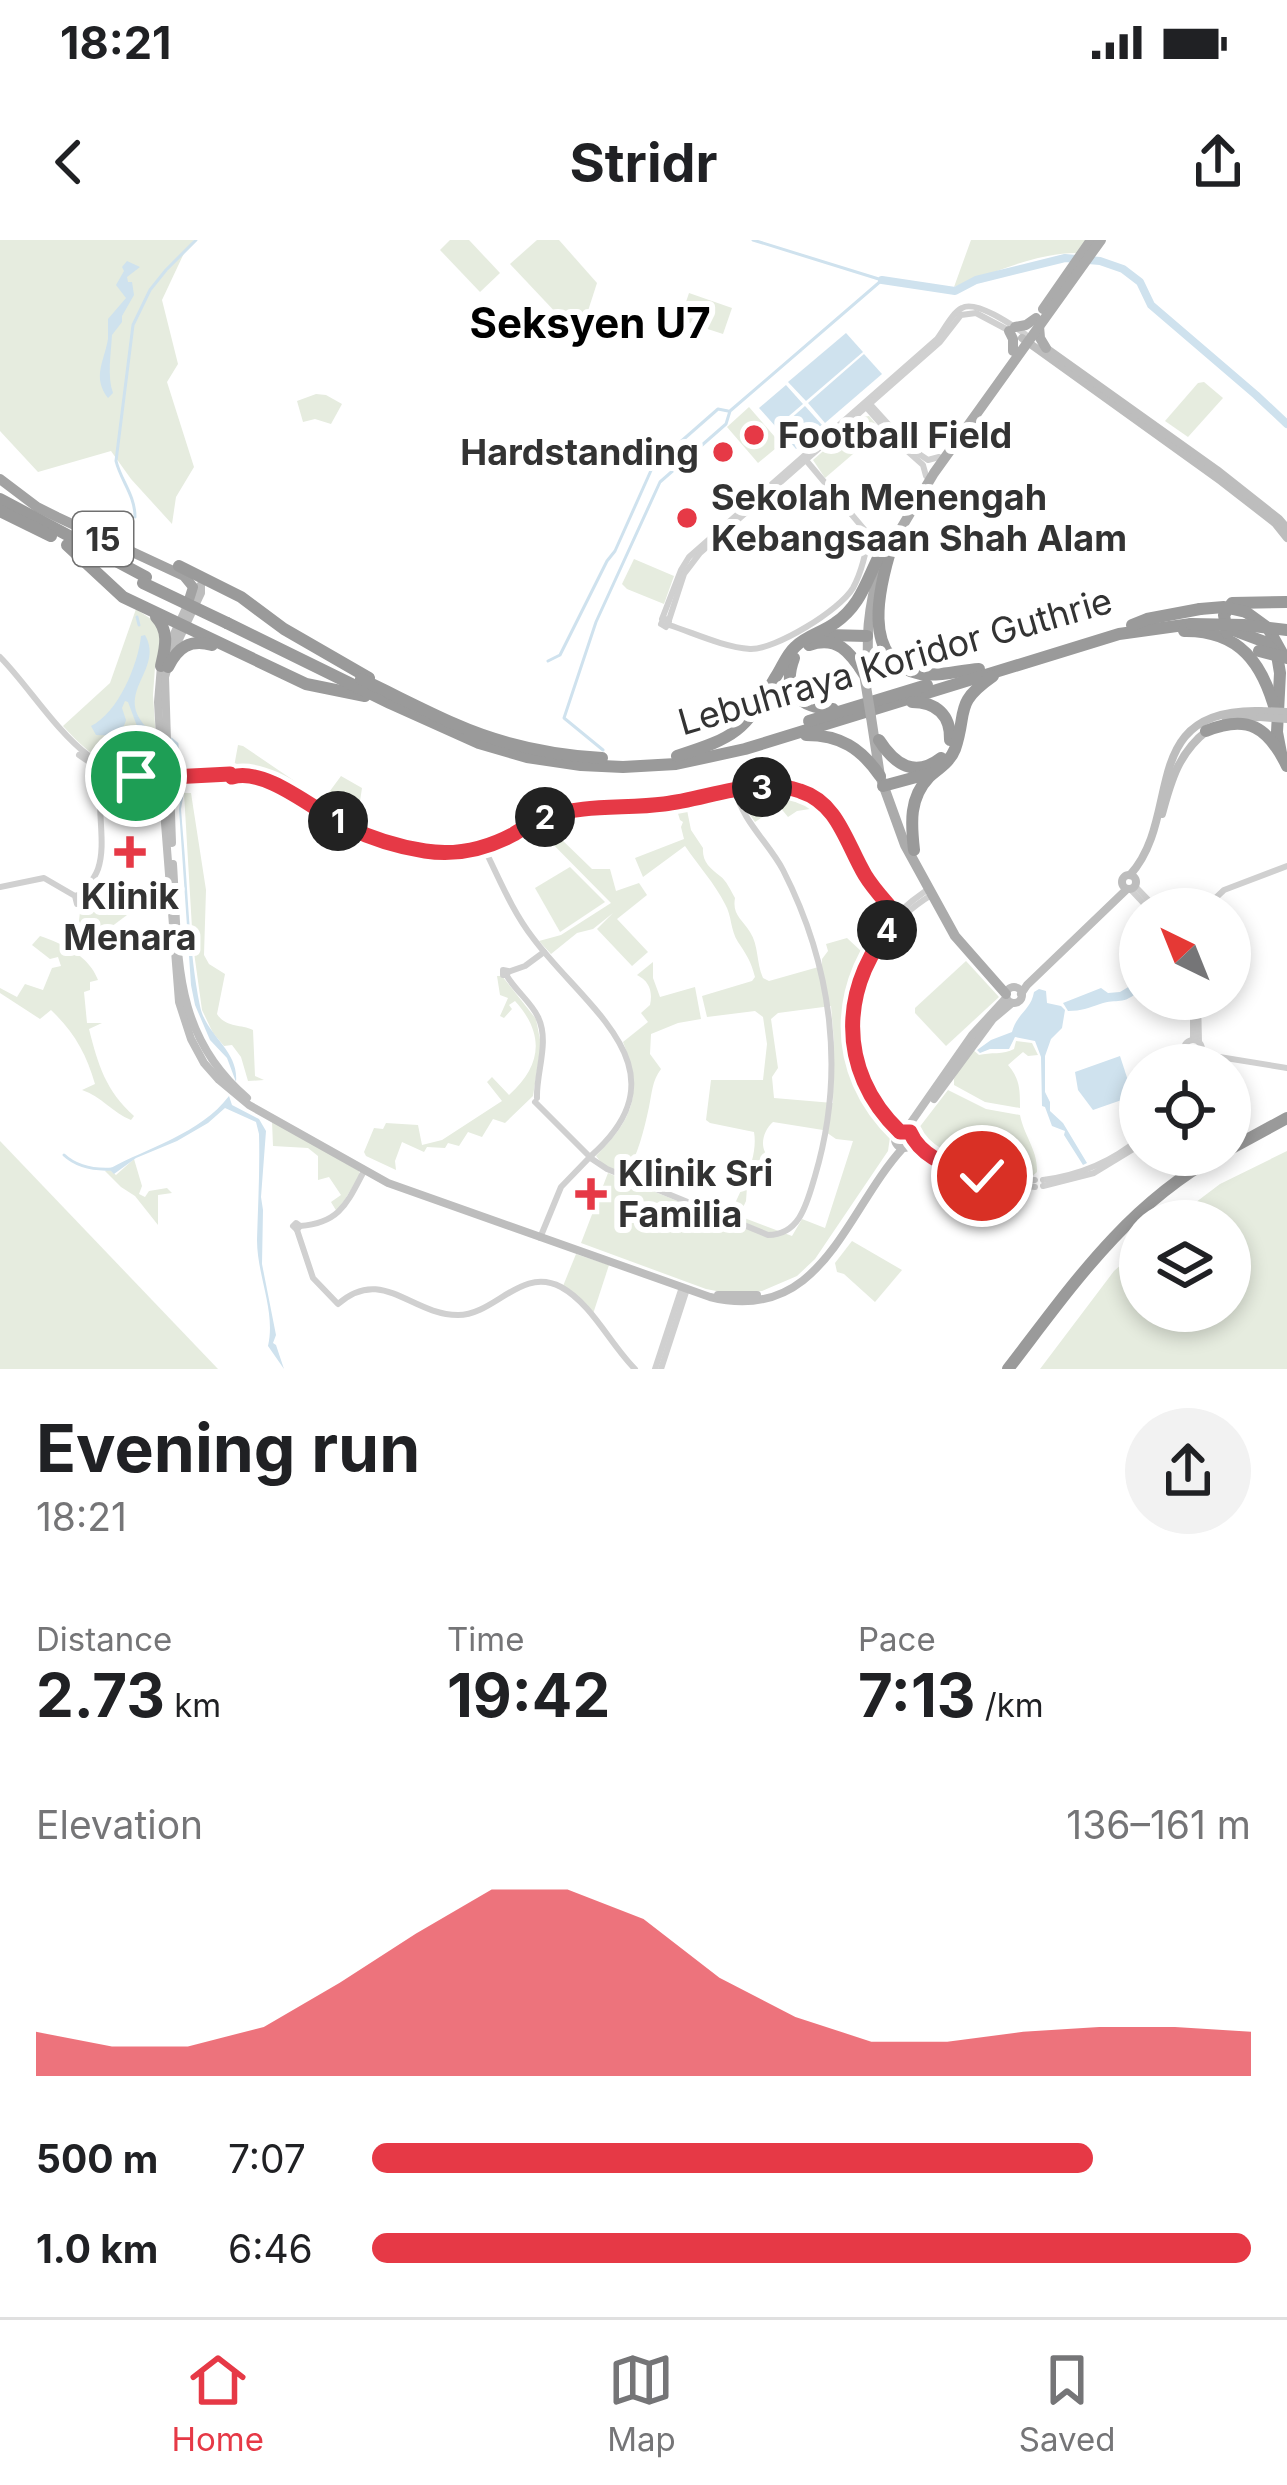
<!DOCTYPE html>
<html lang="en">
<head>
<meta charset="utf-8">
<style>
	:root { --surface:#fff; --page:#f2f2f2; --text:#202124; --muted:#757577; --line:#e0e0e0; --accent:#e63946 }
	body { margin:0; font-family:Inter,sans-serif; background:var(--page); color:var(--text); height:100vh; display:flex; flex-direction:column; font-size:45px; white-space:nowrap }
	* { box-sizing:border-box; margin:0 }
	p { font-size:39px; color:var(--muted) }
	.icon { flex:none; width:66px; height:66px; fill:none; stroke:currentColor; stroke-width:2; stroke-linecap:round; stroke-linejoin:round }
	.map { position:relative; height:1129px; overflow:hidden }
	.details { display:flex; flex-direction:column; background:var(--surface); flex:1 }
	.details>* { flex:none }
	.needle { width:78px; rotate:317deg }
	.controls { position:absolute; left:1119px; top:648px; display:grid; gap:24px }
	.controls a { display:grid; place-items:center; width:132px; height:132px; border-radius:50%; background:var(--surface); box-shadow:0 6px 18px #0003; font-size:60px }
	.pin { position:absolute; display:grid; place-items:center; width:102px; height:102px; color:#fff; margin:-51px; border:6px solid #fff; border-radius:50%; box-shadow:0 3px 12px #0007 }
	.km { position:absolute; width:60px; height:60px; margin:-30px; border-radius:50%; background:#222; color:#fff; font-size:33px; line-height:60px; text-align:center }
	.round { display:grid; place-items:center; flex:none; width:126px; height:126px; border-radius:63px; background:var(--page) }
	.head { display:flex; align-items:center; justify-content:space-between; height:204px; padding:0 36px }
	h1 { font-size:66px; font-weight:700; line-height:90px }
	.figures { display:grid; grid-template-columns:repeat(3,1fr); gap:18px; height:204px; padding:12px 36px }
	.figures div { display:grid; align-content:center }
	.figures b { font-size:60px; font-weight:700 }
	.figures small { font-size:33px; font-weight:400 }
	.figures p { font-size:33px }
	.chart { height:336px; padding:24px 36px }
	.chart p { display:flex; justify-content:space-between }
	.chart svg { width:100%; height:216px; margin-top:12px; fill:var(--accent); opacity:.7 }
	ul { padding:0 36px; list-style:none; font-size:39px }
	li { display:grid; grid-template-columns:192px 144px 1fr; align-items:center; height:90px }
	li i { height:30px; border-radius:15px; background:var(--accent) }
	.status { display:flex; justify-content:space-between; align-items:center; height:84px; padding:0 60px; background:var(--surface); direction:ltr }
	.status svg { height:33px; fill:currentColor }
	header { display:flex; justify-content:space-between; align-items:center; height:156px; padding:0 36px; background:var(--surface); font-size:54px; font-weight:700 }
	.dock { display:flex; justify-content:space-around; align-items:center; height:168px; border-top:3px solid var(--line); background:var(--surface); font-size:33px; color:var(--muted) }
	.dock a { display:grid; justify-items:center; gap:6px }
	.dock .on { color:var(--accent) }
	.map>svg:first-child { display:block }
</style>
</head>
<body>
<div class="status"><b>18:21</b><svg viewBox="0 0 49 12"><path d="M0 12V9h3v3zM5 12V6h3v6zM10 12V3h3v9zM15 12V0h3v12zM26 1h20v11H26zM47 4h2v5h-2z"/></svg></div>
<header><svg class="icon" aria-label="back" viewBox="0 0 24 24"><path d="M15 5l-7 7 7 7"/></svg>Stridr<svg class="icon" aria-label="share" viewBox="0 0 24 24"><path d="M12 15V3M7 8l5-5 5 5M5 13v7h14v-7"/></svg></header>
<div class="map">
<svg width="1287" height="1129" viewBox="0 0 1287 1129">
	<rect width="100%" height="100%" fill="#fff"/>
	<g fill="#e6ecdf" fill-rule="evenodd">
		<path d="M0 0H194L185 11 162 60 178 124 167 142 194 227 176 257 172 284 131 239 111 211 38 232 0 191Z"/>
		<path d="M450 0H469L500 33 480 52 440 10Z"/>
		<path d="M537 0H559L597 43 586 77H560L510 24Z"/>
		<path d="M971 0H1086L1077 13C1035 13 994 33 954 47Z"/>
		<path d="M689 53 732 68 723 94 680 80Z"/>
		<path d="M1204 142 1223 158 1188 197 1165 181 1198 143Z"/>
		<path d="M316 154 326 155 342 164 331 184 315 179 303 182 297 161Z"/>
		<path d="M749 167 781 204 758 223 727 187Z"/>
		<path d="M869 176 881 190 825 238 813 220 862 177Z"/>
		<path d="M634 319 674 336 664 364 627 349 622 344Z"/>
		<path d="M136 369 154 381 162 400 155 427 153 455 158 529 154 532C110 530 92 518 63 486L110 443Z"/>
		<path d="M238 505 243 506 318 557 327 555 341 536 362 548 356 587 280 546 237 531 234 527Z"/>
		<path d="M783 548 810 557V569L797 571 788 577 779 566 755 582 745 568 744 553 751 549Z"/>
		<path d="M184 553H191L206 650 204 715 209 724 225 734 217 774C226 788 241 784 253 790L255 836 264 840 248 841 241 817 232 805 224 806 213 793 202 770 193 705Z"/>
		<path d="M686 565 691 590 703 608C702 622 710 628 720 636 726 640 731 651 735 658 732 675 742 679 750 692 759 706 756 722 763 738L769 741 822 726V719L828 711 826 704 847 698 861 711C827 786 839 834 890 897L888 911 815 1019 797 1036 762 1051 732 1054 706 1049 581 1003 608 933 727 981C738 955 759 920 754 892L710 883 706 880 711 840H763L767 804 763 777 755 771 707 777 702 756 752 741 755 737C751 721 746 714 738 702 730 689 732 676 725 664 715 644 698 625 685 606L643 637 635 618 684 599 681 587 683 582 680 580 676 567ZM831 766 834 802 833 863 774 858 772 837 778 828 771 779 778 773ZM773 882 823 890 836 899 853 901 825 988 802 979 792 996 739 976 746 961 747 947 759 933 765 912C760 902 765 889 773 882Z"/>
		<path d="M548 579H557L555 591 558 596 592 629H610L616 651 639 643 647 655 617 679 648 712 632 726 597 689 613 673 593 689 577 693 551 714 539 701 561 695 611 663 534 585Z"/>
		<path d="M570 627 605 662 560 692 535 648Z"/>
		<path d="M85 667 110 675H127L107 690 87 713 76 706 80 672Z"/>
		<path d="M40 696C64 704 89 716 98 740L90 742V750L84 752 87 783H102L89 789C98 825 106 851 134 876L131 880C113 873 101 856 82 850L95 844C86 813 74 792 51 770L40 779 0 753V748L17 757 25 744 43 750 52 728 61 726 58 717 50 719 32 705Z"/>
		<path d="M966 721 999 757 946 806 915 773V768Z"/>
		<path d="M653 722V738L660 757 695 747 701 779 678 783 651 794 650 814 661 829C652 841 652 853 649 867 644 890 638 916 625 935L604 926 596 916C634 878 643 853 623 802L648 782 641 773 650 765C653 751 649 741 637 735Z"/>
		<path d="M497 736H502L536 779 541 805 533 856 505 883 493 879 482 897 468 892 459 906 448 903 445 908 427 907 424 912 402 902 395 921 396 930 366 916 364 912 374 888 383 889 386 883 418 885 422 905 442 900 502 861 487 842 492 837 509 855C542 826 545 794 515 761L509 765 512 769 504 778 500 776 508 758 500 755Z"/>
		<path d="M1016 801 1032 803 1038 815 1028 816 1023 812 1008 825C1020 839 1020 850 1020 868L985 862 954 845V839L971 808 979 815C990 812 1004 815 1014 809Z"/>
		<path d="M948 850 986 869 1020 875C1024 896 1038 910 1037 932L1029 939C983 936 952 927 915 900V893Z"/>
		<path d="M272 881 359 931 360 935 337 972 331 962 341 955 329 937 318 940V916L308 908 273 906Z"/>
		<path d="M0 901 218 1129H0Z"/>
		<path d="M1287 911V1129H1040L1114 1031 1140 1008V1071H1230V981H1171L1220 944Z"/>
		<path d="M134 919 142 946 139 954 145 957 149 951 167 948 172 953 158 955V985L135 956 121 947 105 931 109 929 116 935Z"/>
		<path d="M852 1001 902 1030 875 1062 844 1034 837 1032 835 1023Z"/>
		<path d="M576 1014 609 1025 593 1074 563 1046Z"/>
	</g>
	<g fill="#cfe2ee">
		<path d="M127 21 140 27 127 37 128 42H132L134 55 122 76V82L112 95C111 114 107 136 113 153L108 158C92 137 104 122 108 99 108 97 108 81 108 79L126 58 116 45 124 31 122 27Z"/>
		<path d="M846 93 863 112 806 161 788 142Z"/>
		<path d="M864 114 882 134 825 183 808 163Z"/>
		<path d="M786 145 803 164 776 187 759 168Z"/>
		<path d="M805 166 822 185 796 209 779 189Z"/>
		<path d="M145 395C166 432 106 455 154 494L137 486 128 462 125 461 122 468 126 480C122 496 111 496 96 495L91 486C118 473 138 425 141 396Z"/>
		<path d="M183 541H186L181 569 183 594C188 649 189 712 200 766 206 796 239 810 236 842L227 818 210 800 195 765 191 745 179 569Z"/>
		<path d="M1140 740V750C1123 766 1118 758 1100 764 1088 768 1082 771 1068 771L1063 763 1101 748 1108 753 1120 752Z"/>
		<path d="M1039 749 1046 751 1047 763 1061 766 1065 770 1062 788 1051 799 1045 816V852L1050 862V871L1063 883 1087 923 1083 925 1064 895 1065 891 1052 886 1045 867 1042 866 1041 817 1035 801 1015 797 1009 809H990L980 813 977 810 991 800 1012 792C1017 773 1031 770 1034 752Z"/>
		<path d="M1120 816 1133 856 1093 870 1078 850 1075 832Z"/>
		<path d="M229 856 232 865 259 879 266 891 261 957 263 970 262 1024 276 1095 273 1103 276 1105 284 1129 268 1106C276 1071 257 1036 257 1000 258 965 260 930 259 894L256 882 225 868 208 883 177 901 136 918 114 934 109 929C149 907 200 894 229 856Z"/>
	</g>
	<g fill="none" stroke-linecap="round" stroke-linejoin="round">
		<g stroke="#cfe2ee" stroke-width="3">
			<path d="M753 0 882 40"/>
			<path d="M135 277C135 255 121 241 116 221L133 85 150 50 166 30 196 0"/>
			<path d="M137 377 139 385"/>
			<path d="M548 421 560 415 607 321 615 311 653 226 718 169 728 171"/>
			<path d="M171 499 177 504 178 525 182 534"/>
			<path d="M603 510 564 478 596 382 660 242 726 184 730 171 882 40"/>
			<path d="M64 915C77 927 95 930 112 929"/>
		</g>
		<path stroke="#cfe2ee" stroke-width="8" d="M882 40 955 51 976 40 1065 18 1100 21 1123 29 1140 42 1151 65 1256 155 1287 184"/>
		<g stroke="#d0d0d0" stroke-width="6">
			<path d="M869 163 910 208 928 220 939 217"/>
			<path d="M867 168 895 200 923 225 926 236"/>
			<path d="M664 378 669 382 666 387 661 384Z"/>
			<path d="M662 379 681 330 689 317 937 99C944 90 952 73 962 68 976 60 1012 85 1025 94"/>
			<path d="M669 380 684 334 700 313 940 102 961 75 976 73 1008 90"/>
			<path d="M669 385C694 393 723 407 750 409 775 410 840 370 853 348 861 333 867 311 868 294L805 219"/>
			<path d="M0 417C43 460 88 552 161 534"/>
			<path d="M79 515 101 530 120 536"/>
			<path d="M234 531 236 535 232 537 230 533Z"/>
			<path d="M236 535 295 553 355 590 410 607 441 612 484 608 540 579 575 569 660 565 762 546 791 548 816 557 826 566 845 594 868 639 899 678"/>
			<path d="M172 537 229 534"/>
			<path d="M484 608C499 638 512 671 533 698 585 768 688 829 592 915"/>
			<path d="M1135 646 1157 669"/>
			<path d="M0 647 44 638 75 656 82 654 85 662 77 664 75 656"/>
			<path d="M1131 650 1149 669"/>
			<path d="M82 654C88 646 95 638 98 629 108 599 93 563 105 531"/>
			<path d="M85 662 112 669 175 663"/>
			<path d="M1204 669 1224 650 1287 626"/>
			<path d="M503 730 508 731 507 735H503Z"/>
			<path d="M508 732 525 726 544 712"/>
			<path d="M507 736C515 750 531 762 538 777 550 802 536 832 537 858"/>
			<path d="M1198 759 1199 802"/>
			<path d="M1193 800V759"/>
			<circle cx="1193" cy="809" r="9"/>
			<path d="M1201 814 1287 828"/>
			<path d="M535 862 588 915"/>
			<path d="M900 892C821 817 844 708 933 654"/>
			<path d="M895 898C887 885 875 874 868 861 823 779 854 700 927 650"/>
			<path d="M913 901C943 930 992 946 1035 940"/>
			<path d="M909 907C959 941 979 939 1035 947"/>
			<path d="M592 919 607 929 768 995C800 995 807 963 815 936 846 832 832 726 783 630 769 603 741 580 736 550"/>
			<path d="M1043 940C1080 935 1112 922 1140 898"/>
			<path d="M1043 946 1094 933 1140 905"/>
			<path d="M296 983 300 986 297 990 293 986Z"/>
			<path d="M300 986C340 983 347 963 364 931"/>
			<path d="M297 990 313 1038 338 1064C382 1025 411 1075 458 1075 495 1075 521 1026 561 1047 592 1064 610 1104 635 1129"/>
			<path d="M540 998 561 947 588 919"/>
			<path d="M655 1129 682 1047"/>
			<path d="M661 1129 687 1049"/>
		</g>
		<g stroke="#bdbdbd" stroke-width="8">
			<path d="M1022 98 1221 241 1275 283 1287 298"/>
			<path d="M1046 108 1217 230 1279 279 1287 288"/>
			<path d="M168 407 192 355 201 345"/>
			<path d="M161 426 158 462 162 532"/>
			<path d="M1226 480 1260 477"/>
			<circle cx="165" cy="539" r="7"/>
			<path d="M168 532 165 437 172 414 201 353V345"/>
			<path d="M162 545 179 762 191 799 204 823 219 840 249 865 388 943 710 1057C822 1085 845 971 903 908"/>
			<path d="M170 545 172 603"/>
			<path d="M1162 574C1171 540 1179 512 1208 490"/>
			<path d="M173 624C179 715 171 793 247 858"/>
			<circle cx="1129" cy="642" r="7"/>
			<path d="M1130 635C1184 575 1136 468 1260 471"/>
			<circle cx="1014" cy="755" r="8"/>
			<path d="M1021 754 1027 745 1126 650"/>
			<path d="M934 859 993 779 1012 763"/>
			<circle cx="904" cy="899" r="9"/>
			<path d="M905 891 972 795 1006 758"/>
			<path d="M718 1055H757"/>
		</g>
		<g stroke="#ababab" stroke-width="10">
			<path d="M1043 69 1091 0"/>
			<path d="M1039 86 1040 98 1046 108"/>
			<path d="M1015 87 1026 85 1036 78"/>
			<path d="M1009 91 1013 99V111"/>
			<path d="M890 307 934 233 1101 0"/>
			<path d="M870 441C865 403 868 366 880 329"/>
			<path d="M871 477 880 536 905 605 955 696 1006 754"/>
		</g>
		<path stroke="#a2a2a2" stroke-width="10" d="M0 239 37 267 57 277 184 336 193 347 188 363"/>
		<g stroke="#9a9a9a" stroke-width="12">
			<path d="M0 259 146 337"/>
			<path d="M0 271 51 296"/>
			<path d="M893 302C880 343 858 422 921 434 940 437 960 430 979 429"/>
			<path d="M67 305 123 357 306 444 365 456"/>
			<path d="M179 326 241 357 284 389 369 438"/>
			<path d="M1246 372 1268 388 1283 415"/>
			<path d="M156 377C170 392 165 408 161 426"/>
			<path d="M227 383 390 463 479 503 527 517 581 525 623 527 676 524 745 509 1119 394 1191 384"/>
			<path d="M1132 385 1147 379 1200 369"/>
			<path d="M1225 387 1265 402 1277 415 1280 433 1277 492 1281 513"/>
			<path d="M1184 391C1240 390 1263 424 1276 473"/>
			<path d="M1227 393 1224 375 1232 363 1287 362"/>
			<path d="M827 395 867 396"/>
			<path d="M809 405C837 395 850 412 864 434"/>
			<path d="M794 418C781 452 800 468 833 469"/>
			<path d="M168 427C178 407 190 399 212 405"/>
			<path d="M361 439C393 454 423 470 455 484 500 504 553 515 602 518"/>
			<path d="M912 462C936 462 951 475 950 500"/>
			<path d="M809 481 927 445"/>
			<path d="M1206 491C1248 474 1268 487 1287 526"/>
			<path d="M806 495C840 495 861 508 880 536"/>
			<path d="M879 500C895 525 915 538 941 518"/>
			<path d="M677 516C736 497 744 492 775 438 782 428 786 415 795 407 805 396 823 392 835 383 861 365 866 341 880 314"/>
			<path d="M883 546 931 533"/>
			<path d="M914 610C911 583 909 558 929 537 939 528 950 522 955 509 968 471 953 464 993 436"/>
			<path d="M1230 909 1287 878"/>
			<path d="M1008 1129C1072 1046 1125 967 1218 915"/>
		</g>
		<g stroke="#bdbdbd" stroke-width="8">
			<path d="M1260 471 1287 472"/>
			<path d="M1260 477 1287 479"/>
		</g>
		<path stroke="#ababab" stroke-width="10" d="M864 434 871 477"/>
		<g stroke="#9a9a9a" stroke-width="12">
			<path d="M143 343 227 383"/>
			<path d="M1200 369 1224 367 1246 372"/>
			<path d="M1191 384 1244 385 1287 390"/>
			<path d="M1259 411 1287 418"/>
		</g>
	</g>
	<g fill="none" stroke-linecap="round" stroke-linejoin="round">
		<g stroke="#fff" stroke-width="24">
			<path id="route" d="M136 536H157L166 532 172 537 230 534 232 537C267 527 316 572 346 586 370 598 399 607 425 611 457 616 486 609 514 594 524 588 534 581 546 577 584 564 625 569 664 564 708 559 756 536 800 551 838 563 846 603 865 635 874 650 888 664 899 678 839 741 835 830 900 892H910C921 918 955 930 982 936"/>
		</g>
		<use href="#route" stroke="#e63946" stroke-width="15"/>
	</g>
	<g fill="#e63946" stroke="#fff" stroke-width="4.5">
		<circle cx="754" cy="195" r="12"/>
		<circle cx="723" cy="212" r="12"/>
		<circle cx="687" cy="278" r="12"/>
		<path d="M124 594h12v12h12v12h-12v12h-12v-12h-12v-12h12z"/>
		<path d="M585 936h12v12h12v12h-12v12h-12v-12h-12v-12h12z"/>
	</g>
	<g text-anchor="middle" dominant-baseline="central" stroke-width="12" stroke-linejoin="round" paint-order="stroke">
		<rect fill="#fff" stroke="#707070" stroke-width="3" x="73" y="272" width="60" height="54" rx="9"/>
		<g font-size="33" font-weight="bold" fill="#333">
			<text x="103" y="299">15</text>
		</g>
		<g font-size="36" font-weight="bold" fill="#333" stroke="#fff" text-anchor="start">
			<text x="778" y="195">Football Field</text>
			<text x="699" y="212" text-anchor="end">Hardstanding</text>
			<text x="711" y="257">Sekolah Menengah<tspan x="711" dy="41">Kebangsaan Shah Alam</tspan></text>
			<text x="130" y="656" text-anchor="middle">Klinik<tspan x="130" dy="41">Menara</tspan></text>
			<text x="618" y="933">Klinik Sri<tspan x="618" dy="41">Familia</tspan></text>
		</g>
		<g font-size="36" fill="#333" stroke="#fff">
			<text transform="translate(895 421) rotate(-16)">Lebuhraya Koridor Guthrie</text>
		</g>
		<g font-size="42" font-weight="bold" fill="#000" stroke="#fff">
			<text x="590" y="82">Seksyen U7</text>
		</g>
	</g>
</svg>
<div class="controls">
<a><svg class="needle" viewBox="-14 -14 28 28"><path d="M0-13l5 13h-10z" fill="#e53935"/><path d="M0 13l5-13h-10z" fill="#757577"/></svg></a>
<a><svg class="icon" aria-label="locate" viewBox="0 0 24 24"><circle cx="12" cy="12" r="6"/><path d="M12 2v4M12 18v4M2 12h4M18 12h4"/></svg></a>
<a><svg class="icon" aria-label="layers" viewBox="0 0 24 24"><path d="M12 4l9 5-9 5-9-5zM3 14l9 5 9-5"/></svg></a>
</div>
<div class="pin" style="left:136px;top:536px;background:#1e9e55"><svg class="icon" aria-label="arrive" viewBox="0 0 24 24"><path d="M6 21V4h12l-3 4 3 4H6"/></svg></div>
<div class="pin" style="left:982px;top:936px;background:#d93025"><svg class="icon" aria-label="check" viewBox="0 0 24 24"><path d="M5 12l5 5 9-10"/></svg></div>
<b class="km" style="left:338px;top:581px">1</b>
<b class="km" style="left:545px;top:577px">2</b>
<b class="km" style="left:762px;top:547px">3</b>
<b class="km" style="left:887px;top:690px">4</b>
</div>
<section class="details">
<div class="head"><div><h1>Evening run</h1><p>18:21</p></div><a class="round"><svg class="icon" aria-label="share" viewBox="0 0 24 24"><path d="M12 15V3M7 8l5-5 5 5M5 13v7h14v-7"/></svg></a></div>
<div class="figures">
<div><p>Distance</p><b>2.73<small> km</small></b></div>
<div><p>Time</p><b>19:42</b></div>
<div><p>Pace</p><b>7:13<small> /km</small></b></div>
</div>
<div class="chart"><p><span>Elevation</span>136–161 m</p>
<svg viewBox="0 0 160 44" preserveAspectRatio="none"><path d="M0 44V35L10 38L20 38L30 34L40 25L50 15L60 6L70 6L80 12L90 24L100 32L110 37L120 37L130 35L140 34L150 34L160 35V44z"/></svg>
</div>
<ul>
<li><b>500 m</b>7:07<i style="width:82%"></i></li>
<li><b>1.0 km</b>6:46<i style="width:100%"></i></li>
</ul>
</section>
<nav class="dock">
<a class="on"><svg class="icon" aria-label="home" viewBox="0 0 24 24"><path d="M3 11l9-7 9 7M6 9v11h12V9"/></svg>Home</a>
<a><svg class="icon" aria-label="map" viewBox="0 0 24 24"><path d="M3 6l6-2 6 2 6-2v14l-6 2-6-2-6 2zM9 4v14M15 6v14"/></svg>Map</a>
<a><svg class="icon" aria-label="saved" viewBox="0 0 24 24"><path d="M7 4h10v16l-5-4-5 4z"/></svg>Saved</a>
</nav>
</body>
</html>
